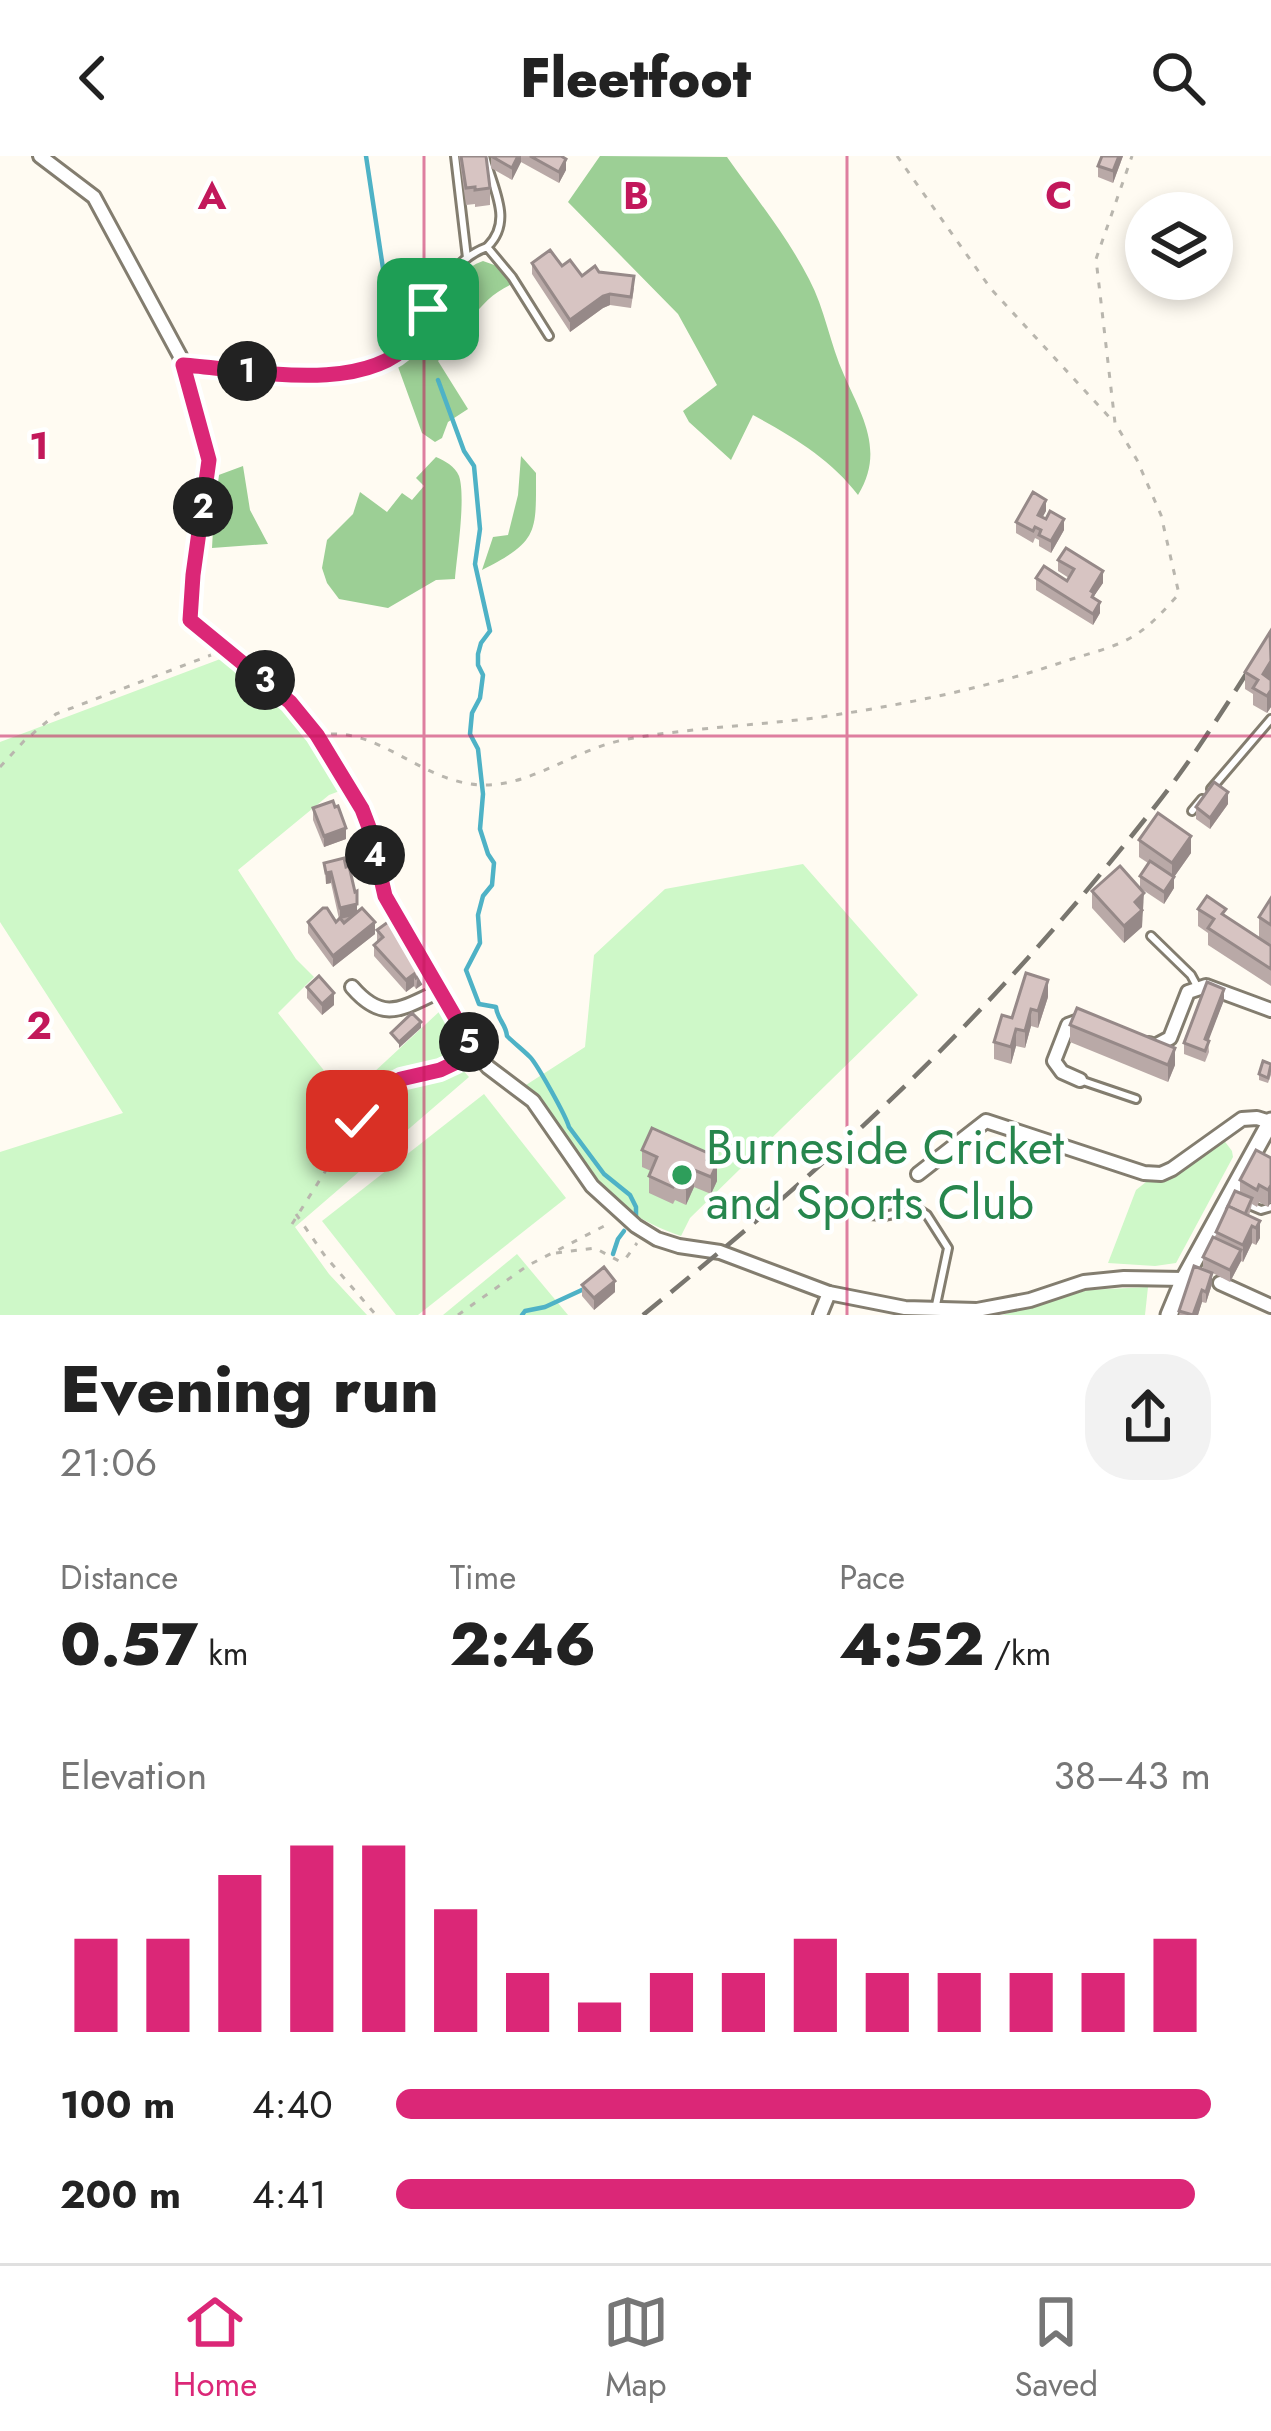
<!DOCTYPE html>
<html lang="en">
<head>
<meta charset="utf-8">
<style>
	:root { --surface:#fff; --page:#f2f2f2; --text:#222; --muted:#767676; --line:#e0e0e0; --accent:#db2777 }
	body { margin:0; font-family:Jost,sans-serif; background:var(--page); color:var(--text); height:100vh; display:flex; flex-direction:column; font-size:45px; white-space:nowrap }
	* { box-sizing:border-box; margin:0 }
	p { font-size:39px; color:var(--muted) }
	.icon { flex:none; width:66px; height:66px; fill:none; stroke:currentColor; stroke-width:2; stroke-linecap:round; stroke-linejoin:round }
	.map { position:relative; height:1159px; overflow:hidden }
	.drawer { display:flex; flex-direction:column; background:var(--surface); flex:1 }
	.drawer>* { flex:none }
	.fabs { position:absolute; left:1125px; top:36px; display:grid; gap:24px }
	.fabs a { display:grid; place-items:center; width:108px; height:108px; border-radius:50%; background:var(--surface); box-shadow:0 6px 18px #0003; font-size:60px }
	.pin { position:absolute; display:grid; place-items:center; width:102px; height:102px; color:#fff; margin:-51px; border-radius:24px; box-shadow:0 6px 18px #0006 }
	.km { position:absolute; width:60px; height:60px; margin:-30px; border-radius:50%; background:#222; color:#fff; font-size:33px; line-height:60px; text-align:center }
	.round { display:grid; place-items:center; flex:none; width:126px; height:126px; border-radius:48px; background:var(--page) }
	.summary { display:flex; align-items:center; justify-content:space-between; height:204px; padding:0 60px }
	h1 { font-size:66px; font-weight:800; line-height:90px }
	.metrics { display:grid; grid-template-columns:repeat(3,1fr); gap:18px; height:204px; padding:12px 60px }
	.metrics div { display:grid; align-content:center }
	.metrics b { font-size:60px; font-weight:800 }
	.metrics small { font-size:33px; font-weight:400 }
	.metrics p { font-size:33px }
	.chart { height:336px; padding:24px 60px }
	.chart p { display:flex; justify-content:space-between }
	.chart svg { width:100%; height:216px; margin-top:12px; stroke:var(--accent); stroke-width:6 }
	ul { padding:0 60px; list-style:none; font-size:39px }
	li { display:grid; grid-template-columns:192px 144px 1fr; align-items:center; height:90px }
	li i { height:30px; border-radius:15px; background:var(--accent) }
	header { display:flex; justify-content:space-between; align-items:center; height:156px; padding:0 60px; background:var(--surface); font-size:54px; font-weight:800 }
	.tabs { display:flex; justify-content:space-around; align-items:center; height:168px; border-top:3px solid var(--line); background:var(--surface); font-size:33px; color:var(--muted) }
	.tabs a { display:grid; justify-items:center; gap:6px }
	.tabs .on { color:var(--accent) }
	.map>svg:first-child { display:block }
</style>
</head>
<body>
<header><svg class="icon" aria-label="back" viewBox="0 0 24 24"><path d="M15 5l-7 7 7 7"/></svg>Fleetfoot<svg class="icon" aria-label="search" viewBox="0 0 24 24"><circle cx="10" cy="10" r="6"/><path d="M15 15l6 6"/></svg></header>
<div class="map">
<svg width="1271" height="1159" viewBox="0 0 1271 1159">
	<rect width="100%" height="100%" fill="#fffbf2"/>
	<g fill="#cef8c8">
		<path d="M223 502C276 539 311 578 345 633L329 639 238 714 296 803 314 821 278 857 346 942 440 855 463 893 449 903 452 913 460 911 469 921 295 1071 329 1118 367 1159H0V996L123 957 0 766V586Z"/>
		<path d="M803 708 918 839 690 1062 681 1080C642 1067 614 1048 588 1015 566 987 554 953 526 929L585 891 594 799 665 733Z"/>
		<path d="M484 938 566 1042 418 1159H396L322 1065Z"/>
		<path d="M1223 983 1232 995 1233 1001 1176 1107 1155 1110 1108 1107 1136 1034 1146 1026 1174 1021Z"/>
		<path d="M517 1098 568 1159H443Z"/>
		<path d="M1148 1131 1145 1159H1002L1088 1134Z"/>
	</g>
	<g fill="#9ccf95">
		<path d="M600 0 727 1C755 41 787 80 809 123 825 153 830 188 844 219 862 260 885 295 858 339 831 303 792 280 753 259L731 304 689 266 683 255 717 229 678 158 568 46Z"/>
		<path d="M483 105 497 110 512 128C477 143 463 179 438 205L468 253 448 266 442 282 435 286 422 277 397 208C404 203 414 197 421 190 444 164 445 118 483 105Z"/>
		<path d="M521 300 536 317C536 377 539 385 482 414L493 381 508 379 518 339Z"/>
		<path d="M436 301C445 305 455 310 459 320 466 341 457 399 455 423L436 424 388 452 339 443 327 427 322 412 327 384 353 358 360 336 387 356 402 337 412 344 424 330 416 322Z"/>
		<path d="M243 310 250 354 268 388 212 392 216 320Z"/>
	</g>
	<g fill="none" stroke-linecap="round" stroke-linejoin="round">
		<g stroke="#4eb2c6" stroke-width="4.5">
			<path d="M366 0 384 119 394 143"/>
			<path d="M438 224 464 295 474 310 480 373 475 408 490 475 481 487 478 498V509L483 519 480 542 472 557 470 578 478 593 483 638 480 673 488 698 494 707 492 729 483 740 478 759 480 787 466 814 479 848 496 851C497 863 506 868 507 880 514 887 523 894 530 901 537 908 566 960 569 971L604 1018 630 1039 636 1051V1061"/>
			<path d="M613 1098 618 1083 624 1075"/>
			<path d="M522 1159 525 1155 545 1151 584 1133"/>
		</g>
		<g stroke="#837d6f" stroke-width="12">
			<g id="service">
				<path d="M455 0 467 102"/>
				<path d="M485 0C492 32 514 64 488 90"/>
				<path d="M186 209C247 213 368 240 412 184 418 177 421 167 425 159 440 130 455 103 487 91L512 121 549 180"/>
				<path d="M1211 633 1271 563"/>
				<path d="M1192 655 1202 643"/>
				<path d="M1151 780 1191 819 1198 832"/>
				<path d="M1080 924 1136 943"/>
				<path d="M1249 1049 1261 1054 1271 1051"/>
				<path d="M869 1059 884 1060 918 1053 927 1059 948 1092 936 1149"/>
			</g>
		</g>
		<g stroke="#837d6f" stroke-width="18">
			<g id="minor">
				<path d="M40 0 94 41 180 200 209 304 193 419 190 464 289 546 317 579 361 653 370 674 385 740 476 897 488 911 533 945 592 1030 636 1070 657 1083 679 1090 720 1096 829 1137 905 1152 977 1154 1030 1144 1084 1126 1124 1122 1184 1123"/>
				<path d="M352 831C383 867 401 853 439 835"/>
				<path d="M1149 888 1155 890 1170 882 1188 836 1206 830 1271 854"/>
				<path d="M1080 924 1062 916 1054 905 1068 869 1079 865 1084 867"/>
				<path d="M918 1018 986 965 1144 1017 1161 1018 1172 1013 1242 963 1257 962 1270 966"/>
				<path d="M1220 1127 1271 1150"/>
				<path d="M820 1159 829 1137"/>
			</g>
		</g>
		<g stroke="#837d6f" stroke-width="21">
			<path id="tertiary" d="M1169 1159 1184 1123 1271 965"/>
		</g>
		<g stroke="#b9b6ae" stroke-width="3" stroke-dasharray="6 9" stroke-linecap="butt">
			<path d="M897 0 991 133 1111 263"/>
			<path d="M331 578C385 576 426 629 485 629 533 629 574 594 623 584 686 572 750 570 814 562 898 550 983 533 1063 506 1086 498 1111 493 1132 481 1151 470 1164 454 1179 438L1161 359 1137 304 1115 267 1096 103 1132 0"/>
			<path d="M0 611 24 585 56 558 211 499"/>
			<path d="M296 1058 325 1100 376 1159"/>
			<path d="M292 1068 357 965 384 933 402 923 439 913 464 903"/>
			<path d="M556 1097 595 1092 619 1105 626 1102 637 1087"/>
			<path d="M458 1159 527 1110 610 1067"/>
		</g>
		<use href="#service" stroke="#fff" stroke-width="6"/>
		<use href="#minor" stroke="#fff" stroke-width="12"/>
		<use href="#tertiary" stroke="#fff" stroke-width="15"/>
		<path stroke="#79766f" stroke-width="4.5" stroke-dasharray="24 12" stroke-linecap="butt" d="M643 1159C714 1101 784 1043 851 981 960 881 1062 769 1153 653 1197 598 1233 538 1271 479"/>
	</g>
	<g fill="#b9a9a7">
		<path d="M459 0H486L490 32V49L475 51V48L466 49Z"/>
		<path d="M491 0H561L566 14 559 27 521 6 512 24 491 12Z"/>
		<path d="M1123 0 1113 27 1098 21V10Z"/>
		<path d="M532 107 562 110 582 120 599 116 634 132 631 152 610 149 603 152 570 176 532 118Z"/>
		<path d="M1046 355 1042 361 1064 374 1051 397 1039 390V384L1035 382 1033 387 1016 377V366Z"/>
		<path d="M1058 404 1103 427 1094 440 1100 457 1093 469 1036 434V422L1067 425 1069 422 1058 415Z"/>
		<path d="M1271 477V551L1267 557 1253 549V538L1245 533V516Z"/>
		<path d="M1228 648 1210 673 1196 663V651Z"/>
		<path d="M313 652 346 683 324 691 313 664Z"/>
		<path d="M1139 684 1191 697 1174 721V732L1164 748 1140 732V720L1148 707 1139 701Z"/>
		<path d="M324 707 357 756 375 778 333 811 308 777V766H336L339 763 331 727 326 728Z"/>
		<path d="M1092 735 1144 754 1142 757V771L1124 787 1092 752Z"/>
		<path d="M1271 742V830L1208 789V777L1198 770V753L1226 761 1259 782V761Z"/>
		<path d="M377 774 422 808 423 828 416 833 414 830 406 836 374 800V789L377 786Z"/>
		<path d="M307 831 334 849 322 859 307 842Z"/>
		<path d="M1048 841 1038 872 1031 870 1025 892 1016 890 1011 908 994 903V886L1012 862Z"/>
		<path d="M1224 844 1208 884 1209 896 1205 906 1184 898V887Z"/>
		<path d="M1070 869 1175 909 1168 926 1070 886Z"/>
		<path d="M1271 908V919L1268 927 1259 924V918Z"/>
		<path d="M642 994 710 1005 717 1025 711 1038 694 1031 686 1049 675 1044 673 1048 649 1037V1020L651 1015 642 1011Z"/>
		<path d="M1271 1002V1046L1268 1051 1259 1046 1257 1051 1252 1048 1249 1060 1260 1065V1082L1256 1089 1252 1087 1243 1106 1241 1105 1230 1126 1203 1112V1101L1240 1037V1024Z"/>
		<path d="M1194 1110 1212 1128 1206 1147 1202 1146 1198 1159H1179Z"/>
		<path d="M582 1129 615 1136 594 1154 582 1140Z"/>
	</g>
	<g fill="#968988">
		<path d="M518 0H521V6L512 24V12Z"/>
		<path d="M1119 0H1123L1113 27V15Z"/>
		<path d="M566 3V14L559 27V16Z"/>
		<path d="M610 138V149L603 152 570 176V164L603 140Z"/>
		<path d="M1046 344V355L1038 370V359Z"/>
		<path d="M1064 363V374L1051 397V385Z"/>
		<path d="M1103 415V427L1094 440V449L1091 435Z"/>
		<path d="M1100 446V457L1093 469V458Z"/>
		<path d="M1271 505V522L1263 535V518Z"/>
		<path d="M1271 534V551L1267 557V540Z"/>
		<path d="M1228 636V648L1210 673V662Z"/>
		<path d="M346 672V683L324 691V680Z"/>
		<path d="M1191 680V697L1172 724V707Z"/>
		<path d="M331 716V727L326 728V717Z"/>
		<path d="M1174 721V732L1164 748V736Z"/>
		<path d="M1144 737 1142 771 1124 787V770L1135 746Z"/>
		<path d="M357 748V759L340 763V752Z"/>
		<path d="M375 766V778L333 811V800Z"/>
		<path d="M422 808 423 828 416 833 419 811Z"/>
		<path d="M414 818V830L406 836V824Z"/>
		<path d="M1048 824V841L1038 872V855Z"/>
		<path d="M1224 833V844L1205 894V883Z"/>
		<path d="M334 837V849L322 859V848Z"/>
		<path d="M1031 853V870L1025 892V875Z"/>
		<path d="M421 866V872L399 892V886Z"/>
		<path d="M1016 873V890L1011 908V891Z"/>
		<path d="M1175 892V909L1168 926V909Z"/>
		<path d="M717 1008V1025L711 1038V1021Z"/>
		<path d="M694 1014V1031L686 1049V1032Z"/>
		<path d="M1271 1029V1046L1268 1051V1034Z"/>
		<path d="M1260 1065V1082L1256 1089V1072Z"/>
		<path d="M1252 1070V1087L1243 1106V1089Z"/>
		<path d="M1241 1094V1105L1230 1126V1114Z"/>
		<path d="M1212 1117V1128L1206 1147V1136Z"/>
		<path d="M615 1125V1136L594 1154V1142Z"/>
		<path d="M1202 1134V1146L1198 1159H1194Z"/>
	</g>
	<g fill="#d7c4c2" stroke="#968988" stroke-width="3">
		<path d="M461 0H486L490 32 475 34V31L466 32Z"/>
		<path d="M491 0H518L512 12Z"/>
		<path d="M530 0H561L566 3 559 16Z"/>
		<path d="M1102 0H1119L1113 15 1098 10Z"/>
		<path d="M550 94 562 110 570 104 582 120 595 110 599 116 634 120 631 141 610 138 603 140 570 164 532 107Z"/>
		<path d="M1033 336 1046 344 1038 359 1046 363 1050 355 1064 363 1051 385 1039 379 1041 374 1035 371 1033 375 1016 366Z"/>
		<path d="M1066 392 1103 415 1091 435 1094 437 1092 441 1100 446 1093 458 1036 422 1044 410 1067 425 1074 413 1058 404Z"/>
		<path d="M1270 476 1271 505 1263 518 1271 524V534L1267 540 1253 532 1258 524 1245 516Z"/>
		<path d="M1214 626 1228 636 1210 662 1196 651Z"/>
		<path d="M333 645 335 651 338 650 346 672 324 680 313 652Z"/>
		<path d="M1158 657 1191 680 1172 707 1139 684Z"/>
		<path d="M344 702 346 711 349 710 355 736 357 735V748L340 752 331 716 326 717 324 707Z"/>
		<path d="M1150 705 1174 721 1164 736 1140 720Z"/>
		<path d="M1120 710 1144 737 1135 746 1142 754 1124 770 1092 735Z"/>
		<path d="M1207 740 1226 753 1222 758 1271 790V813L1208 772 1214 763 1198 753Z"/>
		<path d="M1271 742V769L1259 761Z"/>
		<path d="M323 752H327L336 766 340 762 344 767 362 752 375 766 333 800 308 766Z"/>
		<path d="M388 766 422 808 419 811 423 817 416 822 414 818 406 824 374 789 383 781 377 774Z"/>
		<path d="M1026 817 1048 824 1038 855 1031 853 1025 875 1016 873 1011 891 994 886 1002 859 1012 862Z"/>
		<path d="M319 820 334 837 322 848 307 831Z"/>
		<path d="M1207 826 1224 833 1205 883 1209 885 1205 895 1184 887Z"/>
		<path d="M1077 852 1175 892 1168 909 1070 869Z"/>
		<path d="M412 857 421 866 399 886 391 877Z"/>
		<path d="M1263 905 1271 908 1268 922 1259 918Z"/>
		<path d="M652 972 710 998 707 1004 717 1008 711 1021 694 1014 686 1032 675 1027 673 1031 649 1020 657 1001 642 994Z"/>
		<path d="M1256 994 1271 1002V1029L1268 1034 1259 1029 1257 1034 1240 1024Z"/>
		<path d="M1235 1035 1252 1042 1245 1058 1228 1050 1226 1054Z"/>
		<path d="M1228 1050 1260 1065 1256 1072 1252 1070 1243 1089 1216 1076Z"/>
		<path d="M1213 1081 1241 1094 1230 1114 1203 1101Z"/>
		<path d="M1194 1110 1212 1117 1206 1136 1202 1134 1193 1159 1179 1155Z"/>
		<path d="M604 1111 615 1125 594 1142 582 1129Z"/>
	</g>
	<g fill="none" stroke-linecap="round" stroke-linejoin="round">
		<g stroke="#fff" stroke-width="24">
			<path id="route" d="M357 965 384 932 401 923 440 914 476 897 385 740 370 674 362 653 317 579 290 546 190 464 193 419 209 304 183 209C246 213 363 240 411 186 418 178 423 163 428 153"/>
		</g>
		<use href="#route" stroke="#db2777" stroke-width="15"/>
	</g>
	<path fill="none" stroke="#c2185b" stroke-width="3" stroke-opacity="0.55" d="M424 0V1159M847 0V1159M0 580H1271"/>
	<circle fill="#2e9e5b" stroke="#fff" stroke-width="4.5" cx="682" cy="1019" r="12"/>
	<g text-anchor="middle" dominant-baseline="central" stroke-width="9" stroke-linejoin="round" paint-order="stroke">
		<g font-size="48" fill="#27864d" stroke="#fff" text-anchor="start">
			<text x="706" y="991">Burneside Cricket<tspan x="706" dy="55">and Sports Club</tspan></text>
		</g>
	</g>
	<g font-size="39" text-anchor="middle" font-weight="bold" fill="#c2185b" stroke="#fff" stroke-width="9" stroke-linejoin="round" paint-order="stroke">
		<text x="212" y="53">A</text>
		<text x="636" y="53">B</text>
		<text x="1059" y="53">C</text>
		<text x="39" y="303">1</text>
		<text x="39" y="883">2</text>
	</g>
</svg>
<div class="fabs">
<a><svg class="icon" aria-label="layers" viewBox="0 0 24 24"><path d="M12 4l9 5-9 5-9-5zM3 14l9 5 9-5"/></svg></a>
</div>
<div class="pin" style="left:428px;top:153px;background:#1e9e55"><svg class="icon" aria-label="arrive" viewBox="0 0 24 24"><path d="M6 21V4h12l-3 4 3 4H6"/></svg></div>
<div class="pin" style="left:357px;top:965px;background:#d93025"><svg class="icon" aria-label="check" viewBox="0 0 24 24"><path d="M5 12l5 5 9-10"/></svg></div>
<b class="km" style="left:247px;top:215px">1</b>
<b class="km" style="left:203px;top:351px">2</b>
<b class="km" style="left:265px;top:524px">3</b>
<b class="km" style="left:375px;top:699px">4</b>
<b class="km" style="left:469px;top:886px">5</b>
</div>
<section class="drawer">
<div class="summary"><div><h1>Evening run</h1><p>21:06</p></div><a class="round"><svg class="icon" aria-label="share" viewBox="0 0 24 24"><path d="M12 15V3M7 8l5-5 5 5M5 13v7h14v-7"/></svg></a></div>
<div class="metrics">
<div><p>Distance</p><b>0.57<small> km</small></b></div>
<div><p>Time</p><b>2:46</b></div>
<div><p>Pace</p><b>4:52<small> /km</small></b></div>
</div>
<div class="chart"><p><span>Elevation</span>38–43 m</p>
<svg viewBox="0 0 160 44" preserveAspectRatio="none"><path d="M5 44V25M15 44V25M25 44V12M35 44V6M45 44V6M55 44V19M65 44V32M75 44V38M85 44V32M95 44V32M105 44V25M115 44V32M125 44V32M135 44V32M145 44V32M155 44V25"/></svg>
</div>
<ul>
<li><b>100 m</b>4:40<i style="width:100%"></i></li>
<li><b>200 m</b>4:41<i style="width:98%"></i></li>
</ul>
</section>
<nav class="tabs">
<a class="on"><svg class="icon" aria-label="home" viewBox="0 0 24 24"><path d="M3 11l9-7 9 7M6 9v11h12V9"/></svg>Home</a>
<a><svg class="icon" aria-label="map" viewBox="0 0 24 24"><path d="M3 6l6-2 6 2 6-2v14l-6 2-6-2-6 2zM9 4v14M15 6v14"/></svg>Map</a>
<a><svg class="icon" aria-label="saved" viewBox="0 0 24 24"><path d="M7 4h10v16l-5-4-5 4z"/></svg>Saved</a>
</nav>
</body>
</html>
